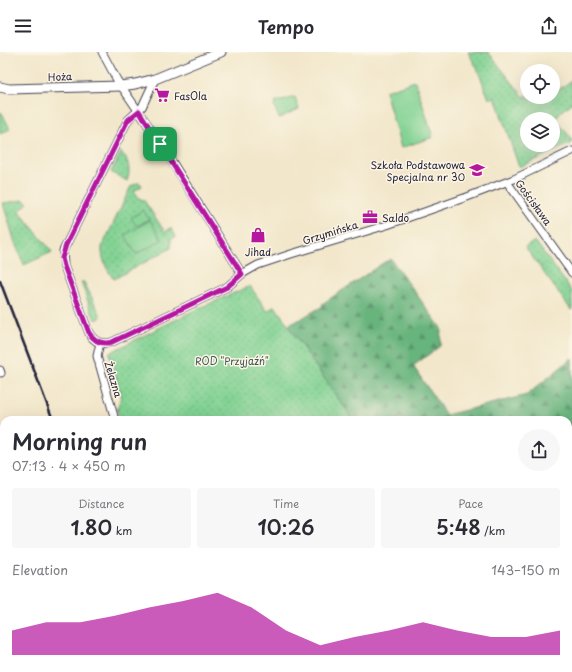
<!DOCTYPE html>
<html lang="en">
<head>
<meta charset="utf-8">
<style>
	:root { --surface:#fff; --page:#f7f7f7; --text:#2b2b33; --muted:#7c7c81; --accent:#b5179e }
	body { margin:0; font-family:"Playpen Sans",sans-serif; background:var(--page); color:var(--text); height:100vh; display:flex; flex-direction:column; font-size:15px; white-space:nowrap }
	* { box-sizing:border-box; margin:0 }
	p { font-size:13px; color:var(--muted) }
	.icon { flex:none; width:22px; height:22px; fill:none; stroke:currentColor; stroke-width:2; stroke-linecap:round; stroke-linejoin:round }
	.map { position:relative; flex:1; overflow:hidden }
	.sheet { position:absolute; left:0px; top:364px; width:572px; height:256px; display:flex; flex-direction:column; background:var(--surface); border-radius:12px 12px 0 0; box-shadow:0 4px 16px #0002 }
	.sheet>* { flex:none }
	.controls { position:absolute; left:520px; top:12px; display:grid; gap:8px }
	.controls a { display:grid; place-items:center; width:40px; height:40px; border-radius:50%; background:var(--surface); box-shadow:0 4px 16px #0002; font-size:20px }
	.pin { position:absolute; display:grid; place-items:center; width:34px; height:34px; color:#fff; margin:-17px; border-radius:8px; box-shadow:0 2px 6px #0006 }
	.round { display:grid; place-items:center; flex:none; width:42px; height:42px; border-radius:21px; background:var(--page) }
	.head { display:flex; align-items:center; justify-content:space-between; height:68px; padding:0 12px }
	h1 { font-size:22px; font-weight:600; line-height:30px }
	.metrics { display:grid; grid-template-columns:repeat(3,1fr); gap:6px; height:68px; padding:4px 12px }
	.metrics div { display:grid; align-content:center; border-radius:4px; background:var(--page); text-align:center }
	.metrics b { font-size:20px; font-weight:600 }
	.metrics small { font-size:11px; font-weight:400 }
	.metrics p { font-size:11px }
	.chart { height:112px; padding:8px 12px }
	.chart p { display:flex; justify-content:space-between }
	.chart svg { width:100%; height:72px; margin-top:4px; fill:var(--accent); opacity:.7 }
	header { display:flex; justify-content:space-between; align-items:center; height:52px; padding:0 12px; background:var(--surface); font-size:18px; font-weight:600 }
	.map>svg:first-child { display:block }
</style>
</head>
<body>
<header><svg class="icon" aria-label="menu" viewBox="0 0 24 24"><path d="M4 6h16M4 12h16M4 18h16"/></svg>Tempo<svg class="icon" aria-label="share" viewBox="0 0 24 24"><path d="M12 15V3M7 8l5-5 5 5M5 13v7h14v-7"/></svg></header>
<div class="map">
<svg width="572" height="620" viewBox="0 0 572 620">
	<defs>
		<pattern id="grass-dots" width="8" height="8" patternUnits="userSpaceOnUse"><rect width="8" height="8" fill="#81d293"/><path d="M2 2h.1M6 6h.1" fill="none" stroke="#6fb480" stroke-width="1.8" stroke-linecap="round"/></pattern>
		<pattern id="forest-firs" width="22" height="20" patternUnits="userSpaceOnUse"><rect width="22" height="20" fill="#68b47d"/><path d="M5 1l3.5 6h-7zM16 11l3.5 6h-7z" fill="#559268"/></pattern>
	</defs>
	<rect width="100%" height="100%" fill="#fcf5e5"/>
	<filter id="ink" filterUnits="userSpaceOnUse"><feTurbulence type="fractalNoise" baseFrequency=".025" numOctaves="2"/><feDisplacementMap in="SourceGraphic" scale="8" xChannelSelector="R" yChannelSelector="G"/><feConvolveMatrix kernelMatrix="1 2 1 2 8 2 1 2 1" color-interpolation-filters="sRGB"/></filter>
	<filter id="wash" filterUnits="userSpaceOnUse"><feTurbulence type="fractalNoise" baseFrequency=".012" numOctaves="4" result="noise"/><feDisplacementMap in="SourceGraphic" scale="16" xChannelSelector="R" yChannelSelector="G"/><feGaussianBlur stdDeviation="0.9" result="paint"/><feColorMatrix in="noise" values="0 0 0 0 0 0 0 0 0 0 0 0 0 0 0 0 0 1.4 0 .05"/><feComposite in="paint" operator="in"/></filter>
	<g filter="url(#wash)">
		<rect width="100%" height="100%" fill="#f2e7cb"/>
		<g fill="url(#grass-dots)" stroke="#527a67" fill-rule="evenodd">
			<path d="M468 0H488L524 45 527 43V45H553V42L572 28V51L560 61 556 68 571 86 572 91 519 115 495 45 489 47 477 16ZM527 67H553V93H527Z"/>
			<path d="M121 100C129 108 131 118 127 129L111 120Z"/>
			<path d="M137 131H140L142 134 134 139 141 148 143 147 165 180 171 176 176 184 171 187V196L114 227C107 219 101 206 102 195L131 134Z"/>
			<path d="M24 148 28 151 19 159 52 200 24 213 15 191 3 151Z"/>
			<path d="M535 189 572 239V259L525 195Z"/>
			<path d="M81 230H84L101 264 100 266 96 268 94 266Z"/>
			<path d="M250 234 267 259 275 254 353 368H120L117 359 121 344 109 301 193 259Z"/>
			<path d="M572 422V620H213L210 616H568V425Z"/>
			<path d="M96 616H117L119 620H97Z"/>
			<path d="M173 616H199L201 620H175Z"/>
		</g>
		<path fill="url(#forest-firs)" stroke="#456b5c" d="M391 207 441 276 440 294 413 314 446 363 527 343 572 306V422L568 425V368H353L288 274 323 254 322 252 383 211Z"/>
		<g fill="#81d293" stroke="#527a67">
			<path d="M415 29 433 85 401 96 385 39Z"/>
			<path d="M295 45 299 57 279 66 274 54 276 49H282Z"/>
			<path d="M0 60 2 61 10 77 0 82Z"/>
			<path d="M143 158 149 167 137 174 131 166Z"/>
			<path d="M150 168 162 188 136 202 125 183Z"/>
		</g>
	</g>
	<g filter="url(#ink)">
		<g fill="none" stroke-linecap="round" stroke-linejoin="round">
			<g stroke="#414051" stroke-width="9">
				<g id="minor">
					<path d="M102 0 117 28 161 92 242 222"/>
					<path d="M155 27 142 55 128 68 63 199 64 214 89 281C94 290 102 293 112 290L227 235 242 222 258 213 291 202 387 173 467 145 514 127 572 99"/>
					<path d="M507 130 572 221"/>
					<path d="M100 291 97 304 115 368"/>
					<path d="M0 318 1 321"/>
					<path d="M205 616 208 620"/>
				</g>
			</g>
			<g stroke="#414051" stroke-width="11">
				<path id="tertiary" d="M0 35 9 37 121 34 135 32 155 27 221 0"/>
			</g>
			<use href="#minor" stroke="#fff" stroke-width="7"/>
			<use href="#tertiary" stroke="#fff" stroke-width="9"/>
			<g stroke="#22223b" stroke-width="2.5">
				<path d="M0 229 53 368"/>
				<path d="M148 616 149 620"/>
			</g>
		</g>
	</g>
	<g fill="none" stroke-linecap="round" stroke-linejoin="round" filter="url(#ink)">
		<g stroke="#fff" stroke-width="8">
			<path id="route" d="M139 59 242 222 227 235 112 290C102 293 95 290 89 281L64 214 62 206 66 193 128 68Z"/>
		</g>
		<use href="#route" stroke="#b5179e" stroke-width="5"/>
	</g>
	<defs>
		<g id="supermarket-bare" transform="scale(1.2)"><path d="M-6-5.5h2.5l.6 2H6L4.5 2H-2.5L-4.4-4H-6ZM-1.5 3.2a1.3 1.3 0 1 0 .1 0ZM3 3.2a1.3 1.3 0 1 0 .1 0Z" fill="#b5179e" stroke="#fcf5e5" stroke-width="2.5" paint-order="stroke"/></g>
		<g id="school-bare" transform="scale(1.2)"><path d="M0-5L7-2L0 1L-7-2ZM-4 1L0 2.5L4 1V4Q0 6-4 4Z" fill="#b5179e" stroke="#fcf5e5" stroke-width="2.5" paint-order="stroke"/></g>
		<g id="office-bare" transform="scale(1.2)"><path d="M-6-3h4V-5.5h4V-3h4V5H-6ZM-1-4.5V-3h2v-1.5ZM-6 0V1H6V0Z" fill="#b5179e" stroke="#fcf5e5" stroke-width="2.5" paint-order="stroke"/></g>
		<g id="shop-bare" transform="scale(1.2)"><path d="M-5-2.5h2.3a2.7 3.5 0 0 1 5.4 0H5L5.5 6h-11ZM-1.5-2.5h3a1.5 2.3 0 0 0-3 0Z" fill="#b5179e" stroke="#fcf5e5" stroke-width="2.5" paint-order="stroke"/></g>
	</defs>
	<g fill-rule="evenodd">
		<use href="#supermarket-bare" x="162" y="43"/>
		<use href="#school-bare" x="477" y="118"/>
		<use href="#office-bare" x="370" y="165"/>
		<use href="#shop-bare" x="258" y="183"/>
	</g>
	<g text-anchor="middle" dominant-baseline="central" stroke-width="3" stroke-linejoin="round" paint-order="stroke">
		<g font-size="10" fill="#22223b" stroke="#fcf5e5">
			<text transform="translate(60 24) rotate(-2)">Hoża</text>
			<text transform="translate(534 150) rotate(54)">Gościsława</text>
			<text transform="translate(330 180) rotate(-17)">Grzymińska</text>
			<text transform="translate(114 327) rotate(73)">Żelazna</text>
		</g>
		<g font-size="10" fill="#22223b" stroke="#fcf5e5" text-anchor="start">
			<text x="174" y="43">FasOla</text>
			<text x="465" y="112" text-anchor="end">Szkoła Podstawowa<tspan x="465" dy="12">Specjalna nr 30</tspan></text>
			<text x="382" y="165">Saldo</text>
			<text x="258" y="199" text-anchor="middle">Jihad</text>
		</g>
		<g font-size="10" fill="#3e5755" stroke="#fcf5e5">
			<text x="232" y="308">ROD "Przyjaźń"</text>
		</g>
	</g>
</svg>
<div class="controls">
<a><svg class="icon" aria-label="locate" viewBox="0 0 24 24"><circle cx="12" cy="12" r="6"/><path d="M12 2v4M12 18v4M2 12h4M18 12h4"/></svg></a>
<a><svg class="icon" aria-label="layers" viewBox="0 0 24 24"><path d="M12 4l9 5-9 5-9-5zM3 14l9 5 9-5"/></svg></a>
</div>
<div class="pin" style="left:160px;top:92px;background:#1e9e55"><svg class="icon" aria-label="arrive" viewBox="0 0 24 24"><path d="M6 21V4h12l-3 4 3 4H6"/></svg></div>
<section class="sheet">
<div class="head"><div><h1>Morning run</h1><p>07:13 · 4 × 450 m</p></div><a class="round"><svg class="icon" aria-label="share" viewBox="0 0 24 24"><path d="M12 15V3M7 8l5-5 5 5M5 13v7h14v-7"/></svg></a></div>
<div class="metrics">
<div><p>Distance</p><b>1.80<small> km</small></b></div>
<div><p>Time</p><b>10:26</b></div>
<div><p>Pace</p><b>5:48<small> /km</small></b></div>
</div>
<div class="chart"><p><span>Elevation</span>143–150 m</p>
<svg viewBox="0 0 160 44" preserveAspectRatio="none"><path d="M0 44V29L10 24L20 24L30 20L40 15L50 11L60 6L70 15L80 29L90 38L100 33L110 29L120 24L130 29L140 33L150 33L160 29V44z"/></svg>
</div>
</section>
</div>
</body>
</html>
